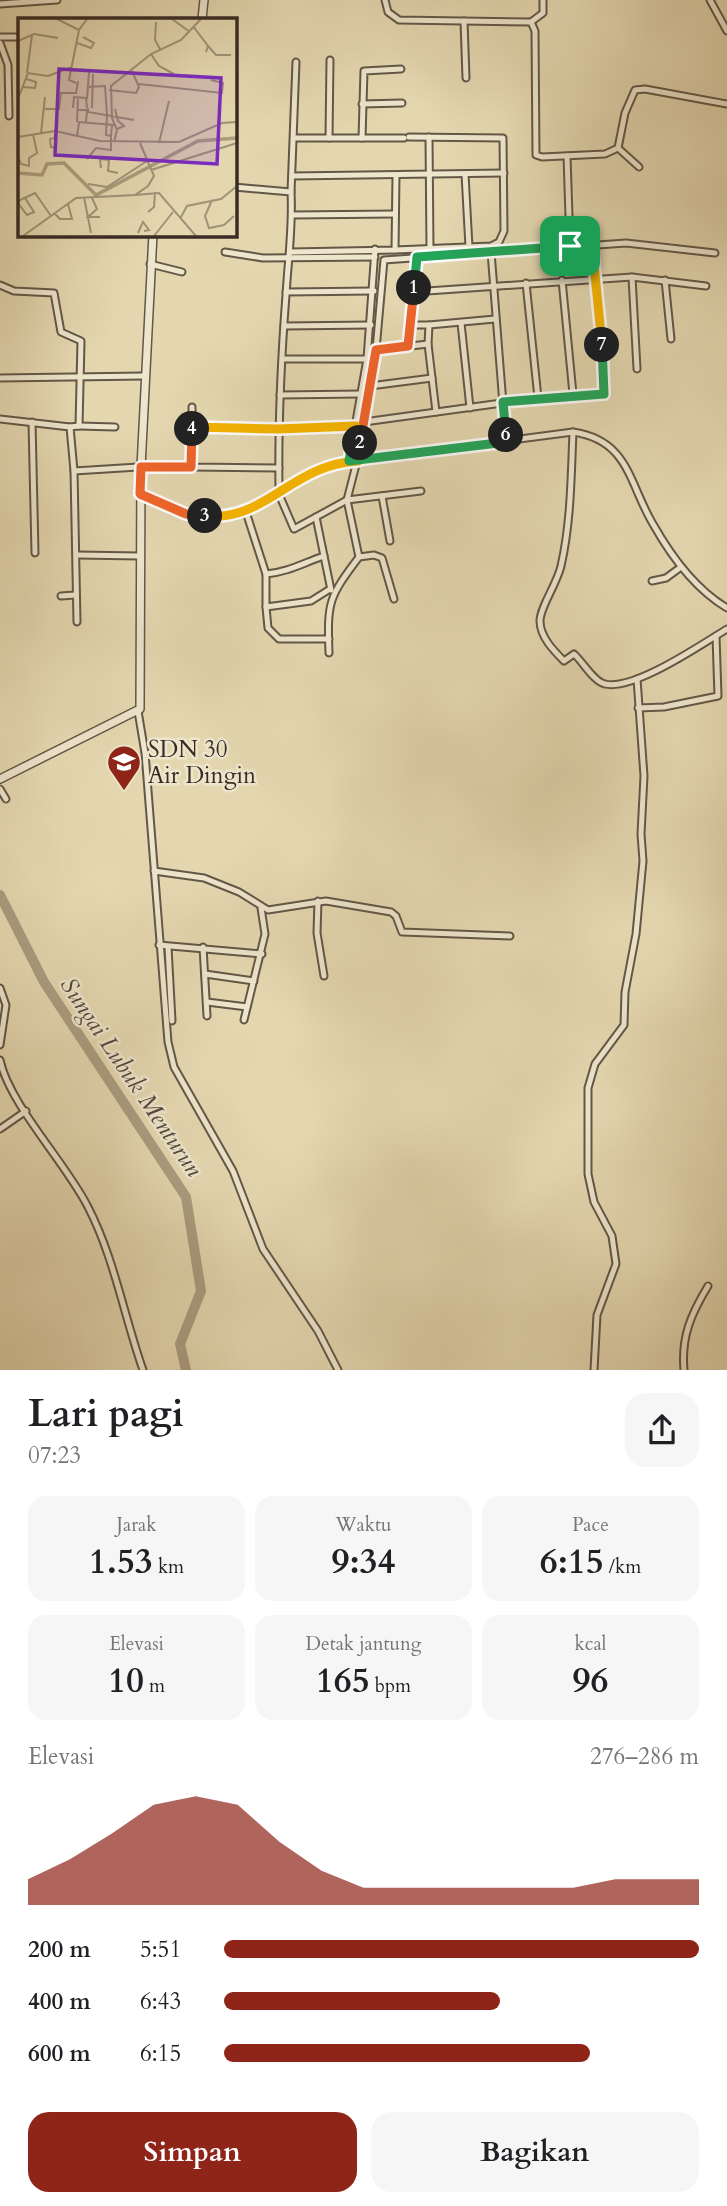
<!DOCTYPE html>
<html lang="id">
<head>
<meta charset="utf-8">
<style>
	:root { --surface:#fff; --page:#f6f6f6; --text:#202124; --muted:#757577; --accent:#8f2418 }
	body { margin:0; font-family:Cardo,serif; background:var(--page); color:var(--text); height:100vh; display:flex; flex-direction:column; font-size:26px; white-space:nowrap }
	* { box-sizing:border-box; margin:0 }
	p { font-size:23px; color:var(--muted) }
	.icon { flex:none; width:38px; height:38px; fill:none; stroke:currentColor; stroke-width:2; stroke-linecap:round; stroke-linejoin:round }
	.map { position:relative; height:1370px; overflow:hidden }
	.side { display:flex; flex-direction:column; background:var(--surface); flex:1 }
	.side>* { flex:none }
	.pin { position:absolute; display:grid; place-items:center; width:60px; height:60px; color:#fff; margin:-30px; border-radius:14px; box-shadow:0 4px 10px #0006 }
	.km { position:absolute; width:35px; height:35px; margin:-18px; border-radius:50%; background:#222; color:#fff; font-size:19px; line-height:35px; text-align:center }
	.round { display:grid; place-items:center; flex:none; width:74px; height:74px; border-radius:21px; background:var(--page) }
	.head { display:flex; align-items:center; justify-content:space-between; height:119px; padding:0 28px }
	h1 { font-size:38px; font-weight:800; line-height:52px }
	.figures { display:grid; grid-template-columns:repeat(3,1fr); gap:10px; height:119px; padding:7px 28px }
	.figures div { display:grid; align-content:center; border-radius:18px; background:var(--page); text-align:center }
	.figures b { font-size:35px; font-weight:800 }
	.figures small { font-size:19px; font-weight:400 }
	.figures p { font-size:19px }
	.chart { height:196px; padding:14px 28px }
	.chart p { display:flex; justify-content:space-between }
	.chart svg { width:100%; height:126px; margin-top:7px; fill:var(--accent); opacity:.7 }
	.primary-button { display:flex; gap:14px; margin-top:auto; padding:14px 28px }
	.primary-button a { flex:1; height:80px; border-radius:21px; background:var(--accent); color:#fff; font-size:28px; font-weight:800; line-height:80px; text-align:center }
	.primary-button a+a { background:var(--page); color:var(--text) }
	ul { padding:0 28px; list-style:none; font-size:23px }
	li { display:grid; grid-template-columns:112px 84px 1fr; align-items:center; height:52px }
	li i { height:18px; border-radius:9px; background:var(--accent) }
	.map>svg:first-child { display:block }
</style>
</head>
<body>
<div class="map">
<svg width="727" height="1370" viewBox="0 0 727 1370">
	<rect width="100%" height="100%" fill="#e4d7b0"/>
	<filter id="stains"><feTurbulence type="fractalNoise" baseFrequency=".00286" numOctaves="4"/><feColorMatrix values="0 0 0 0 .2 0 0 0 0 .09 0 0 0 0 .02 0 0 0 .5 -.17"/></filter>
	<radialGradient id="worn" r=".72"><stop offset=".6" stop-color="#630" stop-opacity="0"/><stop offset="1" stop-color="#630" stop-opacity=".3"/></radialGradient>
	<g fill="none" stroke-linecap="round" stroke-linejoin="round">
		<path stroke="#aa9d80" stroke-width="10" d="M0 895 44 982 186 1197 201 1291 180 1344 186 1370"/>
		<g stroke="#635747" stroke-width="9">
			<g id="minor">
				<path d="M385 0 388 12 399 20 531 22 535 31 536 155 542 157 605 154 618 148 639 167"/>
				<path d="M710 0 727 31"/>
				<path d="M0 4 57 0"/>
				<path d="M464 21 466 78"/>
				<path d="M531 22 543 13V0"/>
				<path d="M0 37H19"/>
				<path d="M0 43 8 65 9 116"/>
				<path d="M362 104 402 103"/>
				<path d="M429 137 430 249"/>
				<path d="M294 138H404"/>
				<path d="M329 138 330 60"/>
				<path d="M362 138 364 71 401 69"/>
				<path d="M618 148 625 113 635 90 645 89 727 104"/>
				<path d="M567 156 570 246"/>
				<path d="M465 174 469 247"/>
				<path d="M292 176 504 173"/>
				<path d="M234 187 291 192C293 227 288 260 286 295 281 360 278 425 279 490"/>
				<path d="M291 192 296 62"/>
				<path d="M293 215 395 214"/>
				<path d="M395 250 491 246 499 242 504 231 503 138 409 137"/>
				<path d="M225 252 263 258 375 257"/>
				<path d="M291 252 395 250 396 176"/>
				<path d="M491 252 506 442"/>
				<path d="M417 257 411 325H429L428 344 436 412"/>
				<path d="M150 264 182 272"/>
				<path d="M632 277 637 369"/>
				<path d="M562 280 573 394"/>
				<path d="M665 280 671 339"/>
				<path d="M526 283 538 398"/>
				<path d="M0 285 14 291 54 293 61 332 81 341 79 426 70 427 74 471 170 465 191 467"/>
				<path d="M286 292 374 291"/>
				<path d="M413 292 632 277 706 286"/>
				<path d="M461 323 470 408"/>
				<path d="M429 325 495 319"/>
				<path d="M284 326 371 325"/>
				<path d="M408 346 411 325"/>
				<path d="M376 350 428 344"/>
				<path d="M283 359H367"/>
				<path d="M0 378 143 376"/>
				<path d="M370 386 432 378"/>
				<path d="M280 395 361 394"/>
				<path d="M192 407V427"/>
				<path d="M0 419 70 427"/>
				<path d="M32 422 35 553"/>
				<path d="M364 422 538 398 604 394 592 244"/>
				<path d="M79 426 115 427"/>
				<path d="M573 432C571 477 571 522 561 566 557 584 540 607 540 621 540 637 554 651 564 661L574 654C583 662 594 682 605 684 634 691 702 644 727 629"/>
				<path d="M349 461 367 359 375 249"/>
				<path d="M279 468 191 467 192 427 278 429 356 426"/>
				<path d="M74 471 77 622"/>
				<path d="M278 492 294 529 316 517"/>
				<path d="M140 494C170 511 217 528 250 510 281 495 302 472 336 463L573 432C629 440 629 484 653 524 671 556 695 589 727 608"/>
				<path d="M382 496 390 541"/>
				<path d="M246 512 266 574C288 572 303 563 324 556L316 517 347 500 421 491"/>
				<path d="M77 555 139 556"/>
				<path d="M324 556 331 590"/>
				<path d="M359 557 374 555 382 558 394 599"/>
				<path d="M266 574V607L311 601 330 589"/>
				<path d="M652 581 666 578 681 567"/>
				<path d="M61 596 75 595"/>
				<path d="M266 607 268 628 279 639H329"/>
				<path d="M329 653C327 601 329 597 359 557L347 500 357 461 376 350 384 260 626 243 715 253"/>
				<path d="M638 708 664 707 718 696 716 636"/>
				<path d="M138 711 145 753 168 1042 174 1067 233 1171 263 1249 318 1331 338 1370"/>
				<path d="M0 789 6 799"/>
				<path d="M154 871 204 878 239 892 268 910 326 901 391 912 396 916 402 932 510 936"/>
				<path d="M318 901 317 933 324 976"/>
				<path d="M159 945 262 954"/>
				<path d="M168 947 172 1021"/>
				<path d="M203 947 207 1016"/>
				<path d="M205 974 254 981"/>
				<path d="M0 988 6 1005 0 1045"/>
				<path d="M207 1002 247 1007"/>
				<path d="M244 1020 265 934 261 908"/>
				<path d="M0 1060C9 1104 66 1163 88 1207 114 1257 124 1316 143 1370"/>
				<path d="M0 1129 26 1111"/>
				<path d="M594 1370 597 1315 616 1264 612 1236 594 1202 588 1174V1088L595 1064 624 1025 625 992 636 934 643 861 641 834 644 776 637 679"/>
				<path d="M684 1370C681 1337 691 1314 708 1286"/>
			</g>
		</g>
		<g stroke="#635747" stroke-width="10">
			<g id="tertiary">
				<path d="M202 19 204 0"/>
				<path d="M0 779 140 709 141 467 153 234"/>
			</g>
		</g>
		<use href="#minor" stroke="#ede5cc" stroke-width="5"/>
		<use href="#tertiary" stroke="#ede5cc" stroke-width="7"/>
	</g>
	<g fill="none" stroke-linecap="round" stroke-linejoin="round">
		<g stroke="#fff" stroke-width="14">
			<path id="split-1" d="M414 288 417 257 570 246"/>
		</g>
		<g stroke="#fff" stroke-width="14">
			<path id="split-2" d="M360 443 376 350 408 346 414 288"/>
		</g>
		<g stroke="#fff" stroke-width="14">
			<path id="split-3" d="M205 516C266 522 292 464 358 461L360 443"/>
		</g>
		<g stroke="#fff" stroke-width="14">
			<path id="split-4" d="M192 429 191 467H141L140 494 186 514 205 516"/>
		</g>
		<g stroke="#fff" stroke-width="14">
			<path id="split-5" d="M192 429V427L278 429 356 426 352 443"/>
		</g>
		<g stroke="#fff" stroke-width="14">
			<path id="split-6" d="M352 443 349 461 506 442V435"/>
		</g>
		<g stroke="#fff" stroke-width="14">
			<path id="split-7" d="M506 435 503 402 604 394 602 345"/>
		</g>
		<g stroke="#fff" stroke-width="14">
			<path id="split-8" d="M570 246 592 244 602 345"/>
		</g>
		<use href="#split-1" stroke="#22a559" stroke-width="9"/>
		<use href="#split-2" stroke="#f0652b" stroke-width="9"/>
		<use href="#split-3" stroke="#f5b400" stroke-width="9"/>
		<use href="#split-4" stroke="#f0652b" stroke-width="9"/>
		<use href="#split-5" stroke="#f5b400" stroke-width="9"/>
		<use href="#split-6" stroke="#22a559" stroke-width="9"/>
		<use href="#split-7" stroke="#22a559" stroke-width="9"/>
		<use href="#split-8" stroke="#f5b400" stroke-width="9"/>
	</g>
	<defs>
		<g id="school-pin" transform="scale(1.75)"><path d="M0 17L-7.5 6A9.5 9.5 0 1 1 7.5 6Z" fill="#8f2418" stroke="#ede5cc"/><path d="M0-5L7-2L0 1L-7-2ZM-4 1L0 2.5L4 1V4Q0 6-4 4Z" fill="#fff"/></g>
	</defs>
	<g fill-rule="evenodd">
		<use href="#school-pin" x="124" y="762"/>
	</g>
	<g text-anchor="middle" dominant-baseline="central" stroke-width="5" stroke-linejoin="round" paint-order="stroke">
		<g font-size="23" fill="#382c24" stroke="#ede5cc" text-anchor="start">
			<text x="148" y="749">SDN 30<tspan x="148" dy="26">Air Dingin</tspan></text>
		</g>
		<g font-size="24" font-style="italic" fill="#54483b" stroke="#ede5cc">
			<text transform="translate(131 1077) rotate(56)">Sungai Lubuk Menturun</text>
		</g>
	</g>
	<g transform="translate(18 18)">
		<rect width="219" height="219" fill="#e4d7b0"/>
		<path fill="none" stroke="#aa9d80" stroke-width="3.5" d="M0 155 24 157 29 146 46 145 78 177 180 123 219 120"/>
		<path fill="none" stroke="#9f9378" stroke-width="2" d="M39 1 61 12M154 1 172 14M138 4 137 22 142 31M175 8 190 28 188 34M0 23 16 16 40 20M59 25 73 30 76 25 65 19M190 28 198 37H213M133 36 141 48 156 56M9 55 14 17M58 65 51 62 61 12 69 1M121 66 204 75 205 65 193 62M5 69 17 70 18 64 8 61M69 69 87 68 89 97M91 72 118 75 121 69 114 53M0 81 10 55 30 58 54 49M69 81 71 54M55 90 56 79 68 80 69 90M70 90V94L116 102M74 90 75 56M27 91H41L43 75H58L60 63M97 91 100 103 106 108 99 111M60 92H69L68 104M89 98 88 117 93 118 94 107M59 104 60 79M23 115 27 79M0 119 37 113 82 123 161 124 204 105 219 104M59 119 61 104 96 107M37 120 32 121 33 129 37 130V113M96 124 99 112 94 100 93 68 133 36 163 22 183 1M141 125 151 83M0 139 3 146 11 148V140L19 135 15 116M69 141 78 130 93 132V118M83 150 82 141 91 142 90 153 100 155M133 152 219 125M70 166 89 169 129 143M117 177 141 175 178 218M66 179 73 215M74 180 79 191 70 199H82M194 182 187 198 191 210 206 207 216 198M0 183 17 175 33 198M0 185 9 197 16 194 7 180M130 194 136 189 137 174M37 196 42 201H54L50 186M162 201 169 188 203 181 219 168M120 215 125 204 131 212 126 213M5 218 58 180 117 177 130 168 136 158 122 125M136 218 155 194"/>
		<path fill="#7b2cbf" fill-opacity="0.15" stroke="#7b2cbf" stroke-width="3.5" d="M41 51 203 60 199 146 37 137Z"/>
		<rect width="219" height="219" fill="none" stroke="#382c24" stroke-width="3.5"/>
	</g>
	<rect width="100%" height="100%" filter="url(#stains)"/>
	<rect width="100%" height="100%" fill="url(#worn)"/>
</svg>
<div class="pin" style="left:570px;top:246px;background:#1e9e55"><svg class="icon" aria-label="arrive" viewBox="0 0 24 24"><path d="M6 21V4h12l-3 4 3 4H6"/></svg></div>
<b class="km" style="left:414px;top:288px">1</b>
<b class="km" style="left:360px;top:443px">2</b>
<b class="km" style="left:205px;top:516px">3</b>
<b class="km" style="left:192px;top:429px">4</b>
<b class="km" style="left:506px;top:435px">6</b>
<b class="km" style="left:602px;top:345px">7</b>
</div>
<section class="side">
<div class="head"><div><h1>Lari pagi</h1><p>07:23</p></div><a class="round"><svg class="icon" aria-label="share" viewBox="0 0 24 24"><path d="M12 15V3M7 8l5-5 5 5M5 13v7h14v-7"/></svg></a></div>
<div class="figures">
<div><p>Jarak</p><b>1.53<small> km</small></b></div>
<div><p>Waktu</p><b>9:34</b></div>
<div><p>Pace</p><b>6:15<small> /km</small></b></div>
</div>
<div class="figures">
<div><p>Elevasi</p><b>10<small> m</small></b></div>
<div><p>Detak jantung</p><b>165<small> bpm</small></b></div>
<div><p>kcal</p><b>96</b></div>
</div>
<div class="chart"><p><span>Elevasi</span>276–286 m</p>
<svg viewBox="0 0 160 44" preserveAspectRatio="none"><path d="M0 44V35L10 28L20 19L30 9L40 6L50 9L60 22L70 32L80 38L90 38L100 38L110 38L120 38L130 38L140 35L150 35L160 35V44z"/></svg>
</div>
<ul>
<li><b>200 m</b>5:51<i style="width:100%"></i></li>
<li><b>400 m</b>6:43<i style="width:58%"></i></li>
<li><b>600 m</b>6:15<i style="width:77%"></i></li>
</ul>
<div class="primary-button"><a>Simpan</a><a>Bagikan</a></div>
</section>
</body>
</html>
